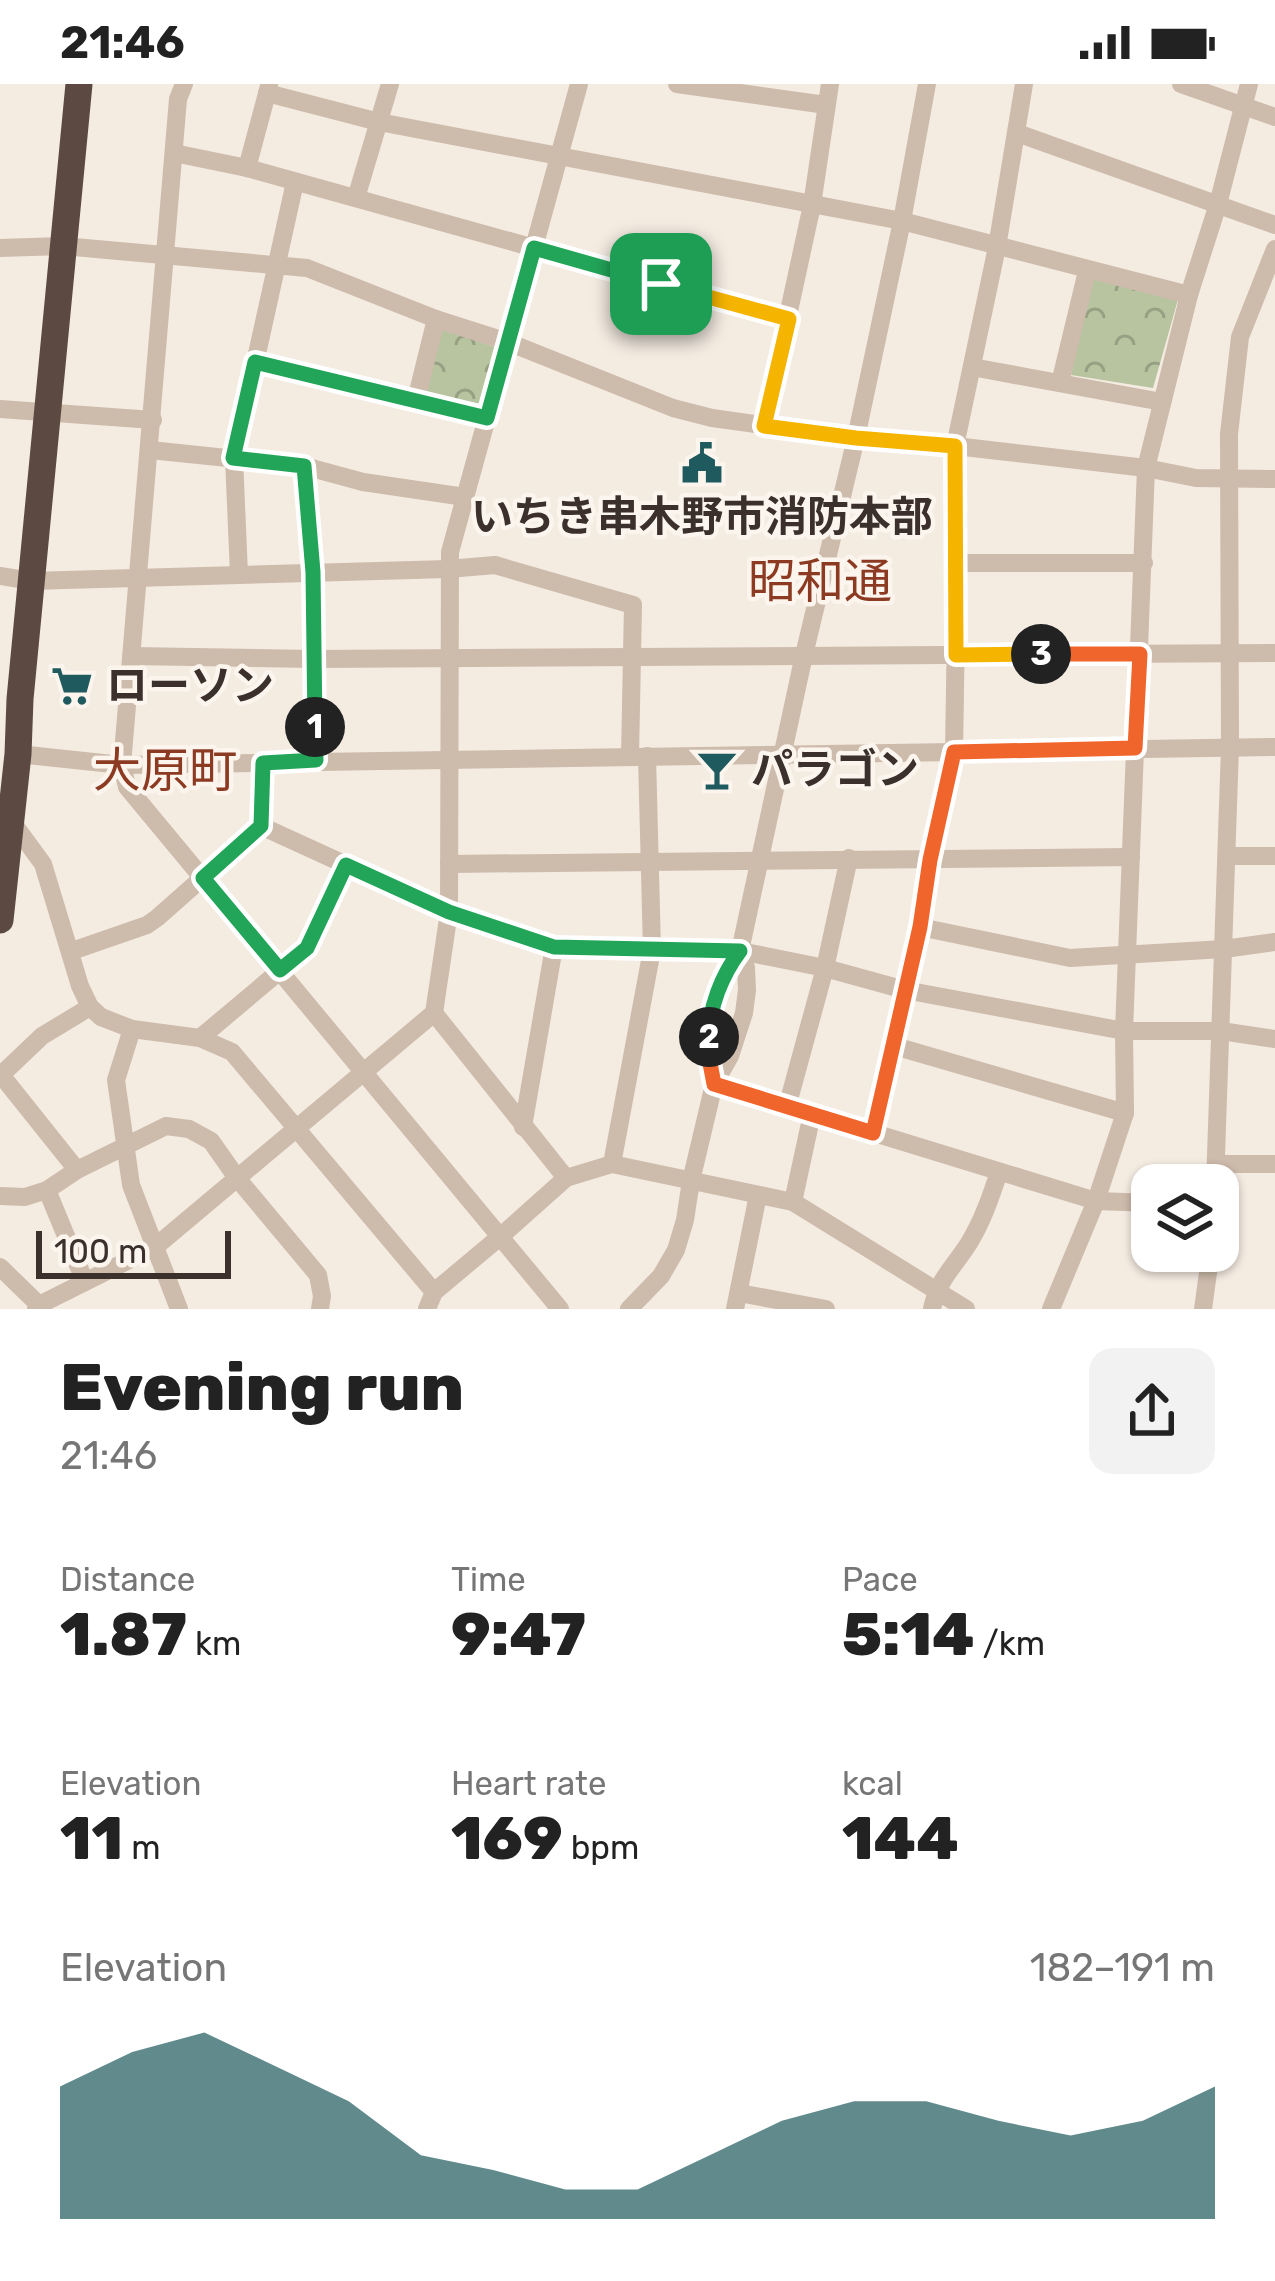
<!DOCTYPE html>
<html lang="en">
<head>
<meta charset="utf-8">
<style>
	:root { --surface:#fff; --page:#f2f2f2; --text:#222; --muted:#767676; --accent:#1f5a5e }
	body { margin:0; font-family:Rubik,"Noto Sans JP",sans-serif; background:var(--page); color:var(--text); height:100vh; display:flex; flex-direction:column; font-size:45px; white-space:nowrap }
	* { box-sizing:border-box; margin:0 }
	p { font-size:39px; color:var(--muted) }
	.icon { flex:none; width:66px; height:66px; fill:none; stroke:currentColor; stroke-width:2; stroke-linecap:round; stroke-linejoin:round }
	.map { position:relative; height:1225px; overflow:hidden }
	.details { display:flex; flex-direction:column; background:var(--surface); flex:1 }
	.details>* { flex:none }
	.controls { position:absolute; left:1131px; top:1080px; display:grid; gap:24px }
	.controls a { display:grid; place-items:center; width:108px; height:108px; border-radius:24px; background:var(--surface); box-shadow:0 3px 9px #0004; font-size:60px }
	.scale { position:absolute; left:36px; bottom:30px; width:195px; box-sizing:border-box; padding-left:12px; border:6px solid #3b302b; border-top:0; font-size:33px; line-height:42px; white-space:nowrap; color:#3b302b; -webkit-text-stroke:9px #fbf5ee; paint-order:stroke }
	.pin { position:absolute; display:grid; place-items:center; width:102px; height:102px; color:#fff; margin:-51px; border-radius:24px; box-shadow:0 6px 18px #0006 }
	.km { position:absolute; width:60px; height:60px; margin:-30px; border-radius:50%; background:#222; color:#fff; font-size:33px; line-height:60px; text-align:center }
	.round { display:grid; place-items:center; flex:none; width:126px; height:126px; border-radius:24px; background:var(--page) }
	.head { display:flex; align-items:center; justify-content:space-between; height:204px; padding:0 60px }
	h1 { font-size:66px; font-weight:800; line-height:90px }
	.stats { display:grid; grid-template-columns:repeat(3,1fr); gap:18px; height:204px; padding:12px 60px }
	.stats div { display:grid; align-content:center }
	.stats b { font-size:60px; font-weight:800 }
	.stats small { font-size:33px; font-weight:400 }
	.stats p { font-size:33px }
	.chart { height:336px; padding:24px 60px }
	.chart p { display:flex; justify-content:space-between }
	.chart svg { width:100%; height:216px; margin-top:12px; fill:var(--accent); opacity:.7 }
	.status { display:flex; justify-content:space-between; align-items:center; height:84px; padding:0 60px; background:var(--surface); direction:ltr }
	.status svg { height:33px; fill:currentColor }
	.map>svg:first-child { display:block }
</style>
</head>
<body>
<div class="status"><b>21:46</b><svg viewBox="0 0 49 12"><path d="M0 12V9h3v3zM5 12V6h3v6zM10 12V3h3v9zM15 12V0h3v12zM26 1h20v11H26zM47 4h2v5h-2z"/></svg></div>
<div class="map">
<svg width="1275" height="1225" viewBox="0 0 1275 1225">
	<defs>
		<pattern id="park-crowns" width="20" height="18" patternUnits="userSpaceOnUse" patternTransform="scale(3)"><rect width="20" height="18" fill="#b8c4a0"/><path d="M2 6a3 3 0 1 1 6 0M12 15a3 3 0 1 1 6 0" fill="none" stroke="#97a083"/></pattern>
	</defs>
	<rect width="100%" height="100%" fill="#f4ebe1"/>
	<g fill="url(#park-crowns)">
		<path d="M1092 189 1179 212 1153 304 1071 291Z"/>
		<path d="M442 244 494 263 497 273 483 323 477 326 427 314 423 308Z"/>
	</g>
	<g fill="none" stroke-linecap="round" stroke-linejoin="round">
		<g stroke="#cdbbac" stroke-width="18">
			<path d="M184 0 178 15 122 681 127 703 560 1225"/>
			<path d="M677 0 826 21"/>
			<path d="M1181 0 1275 33"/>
			<path d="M267 9 379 38 902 137 1189 211"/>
			<path d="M1017 49 1275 141"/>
			<path d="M174 69 247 84 789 235"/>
			<path d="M247 84 269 2"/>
			<path d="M356 114 390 0"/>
			<path d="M0 164 63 162 307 184 436 235 508 258 673 324 712 334 856 354 955 362 1146 384 1196 394 1275 395"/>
			<path d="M255 278 487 334"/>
			<path d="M972 283 1162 318"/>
			<path d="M1060 299 1087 187"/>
			<path d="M416 316 436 235"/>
			<path d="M0 325 153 336"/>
			<path d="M764 342 812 121 830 0"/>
			<path d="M150 366 304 382 363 398 465 413"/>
			<path d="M304 382 312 488 316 677"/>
			<path d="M957 479H1144"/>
			<path d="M239 490 234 374 295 98"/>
			<path d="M0 492 31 497 448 485 495 481 633 521 630 672"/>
			<path d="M132 572 313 575 1275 569"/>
			<path d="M18 670 122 681 1275 663"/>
			<path d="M10 735 43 780 80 902 90 923 101 933 132 945 200 954 232 968 434 1208"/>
			<path d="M261 742 449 828 554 863 740 867 825 884 905 906 1124 947H1221L1275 955"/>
			<path d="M1227 772H1275"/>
			<path d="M449 780 1131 773"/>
			<path d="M920 843 1070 874 1224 865 1275 858"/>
			<path d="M72 867 147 841 157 834 261 742 263 679"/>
			<path d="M434 929 566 1094"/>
			<path d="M132 945 116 996 131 1101 179 1225"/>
			<path d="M200 954 307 864 346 781"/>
			<path d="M891 961 1125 1029"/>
			<path d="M0 992 42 952 90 923"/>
			<path d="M2 992 77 1086"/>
			<path d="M714 1000C705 952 710 907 740 867L804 571 856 354 902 137 927 0"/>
			<path d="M714 1000 1096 1117 1152 1119"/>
			<path d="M787 1023 825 884 849 774"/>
			<path d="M523 1043 554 863"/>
			<path d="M873 1049 920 843 930 775 954 668 957 479 955 362 997 163 1024 0"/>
			<path d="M612 1080 652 866 647 672"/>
			<path d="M1217 1080H1275"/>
			<path d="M1215 1101 1230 663 1229 350 1240 253 1275 165"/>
			<path d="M47 1106 85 1198"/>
			<path d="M0 1112 25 1113 47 1106 77 1086 166 1042 189 1045 211 1057 237 1094 318 1191 322 1212 320 1225"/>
			<path d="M793 1118 812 1030"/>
			<path d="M0 1183 39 1221"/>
			<path d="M739 1209 826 1225"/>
			<path d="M36 1225 39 1221 155 1163 434 929 449 828 450 468 579 0"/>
			<path d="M427 1225 434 1208 501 1152 566 1094 612 1080 793 1118 966 1225"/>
			<path d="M629 1225 661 1192 676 1166 685 1136 691 1097 714 1000 730 972 744 929 747 906 746 884 740 867"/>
			<path d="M735 1225 758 1111"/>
			<path d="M932 1225C938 1195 954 1183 969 1159 983 1136 991 1112 999 1088"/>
			<path d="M1051 1225 1096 1117 1125 1029 1124 947 1146 384 1189 211 1218 120 1249 0"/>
			<path d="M1203 1225 1211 1167"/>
		</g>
		<path stroke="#5c4a42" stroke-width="27" d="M0 836 18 670 20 615 79 0"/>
	</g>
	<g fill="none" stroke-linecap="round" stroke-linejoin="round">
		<g stroke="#fff" stroke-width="24">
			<path id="split-1" d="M315 643 313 488 304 382 233 374 255 278 487 334 534 164 661 200"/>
		</g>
		<g stroke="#fff" stroke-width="24">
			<path id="split-2" d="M315 643 316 676 263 679 261 742 203 794 280 886 307 864 346 781 449 828 554 863 740 867C722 891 709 923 709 953"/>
		</g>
		<g stroke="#fff" stroke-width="24">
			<path id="split-3" d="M709 953V974L714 1000 873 1049 920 843 930 776 954 668 1135 664 1140 570H1041"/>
		</g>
		<g stroke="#fff" stroke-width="24">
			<path id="split-4" d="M661 200 789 235 764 342 856 354 955 362 956 571 1041 570"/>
		</g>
		<use href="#split-1" stroke="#22a559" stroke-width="15"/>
		<use href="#split-2" stroke="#22a559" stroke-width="15"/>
		<use href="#split-3" stroke="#f0652b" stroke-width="15"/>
		<use href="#split-4" stroke="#f5b400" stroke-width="15"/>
	</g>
	<defs>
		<g id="civic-bare" transform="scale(3.24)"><path d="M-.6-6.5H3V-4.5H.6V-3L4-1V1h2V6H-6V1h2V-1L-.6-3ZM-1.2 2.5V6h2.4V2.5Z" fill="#1f5a5e" stroke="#fbf5ee" stroke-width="2.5" paint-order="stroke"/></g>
		<g id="supermarket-bare" transform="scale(3.24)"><path d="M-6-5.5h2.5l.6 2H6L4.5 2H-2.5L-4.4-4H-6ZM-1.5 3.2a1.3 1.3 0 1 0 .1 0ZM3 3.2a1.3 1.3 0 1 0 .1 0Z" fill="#1f5a5e" stroke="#fbf5ee" stroke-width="2.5" paint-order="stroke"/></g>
		<g id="bar-bare" transform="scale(3.24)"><path d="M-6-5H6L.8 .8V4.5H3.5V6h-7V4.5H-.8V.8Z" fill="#1f5a5e" stroke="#fbf5ee" stroke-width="2.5" paint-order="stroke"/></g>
	</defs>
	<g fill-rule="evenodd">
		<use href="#civic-bare" x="702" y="379"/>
		<use href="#supermarket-bare" x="72" y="602"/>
		<use href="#bar-bare" x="717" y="686"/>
	</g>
	<g text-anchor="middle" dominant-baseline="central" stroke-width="9" stroke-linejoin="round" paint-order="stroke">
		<g font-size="42" font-weight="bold" fill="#3b302b" stroke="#fbf5ee" text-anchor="start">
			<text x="702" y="433" text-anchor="middle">いちき串木野市消防本部</text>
			<text x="106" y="602">ローソン</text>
			<text x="751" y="686">パラゴン</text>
		</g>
		<g font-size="48" fill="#8c3b22" stroke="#fbf5ee">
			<text x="820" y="497">昭和通</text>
			<text x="165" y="686">大原町</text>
		</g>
	</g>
</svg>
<div class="controls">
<a><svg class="icon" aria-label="layers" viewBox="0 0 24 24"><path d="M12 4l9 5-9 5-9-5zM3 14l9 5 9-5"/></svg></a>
</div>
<div class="scale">100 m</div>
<div class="pin" style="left:661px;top:200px;background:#1e9e55"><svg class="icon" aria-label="arrive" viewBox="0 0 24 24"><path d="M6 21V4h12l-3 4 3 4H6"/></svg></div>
<b class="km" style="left:315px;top:643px">1</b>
<b class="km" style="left:709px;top:953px">2</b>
<b class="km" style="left:1041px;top:570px">3</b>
</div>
<section class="details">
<div class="head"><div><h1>Evening run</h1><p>21:46</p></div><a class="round"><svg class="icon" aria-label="share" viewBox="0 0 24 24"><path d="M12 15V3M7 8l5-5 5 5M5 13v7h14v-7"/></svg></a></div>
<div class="stats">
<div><p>Distance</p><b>1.87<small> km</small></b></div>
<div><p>Time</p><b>9:47</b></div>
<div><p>Pace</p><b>5:14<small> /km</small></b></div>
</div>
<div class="stats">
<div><p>Elevation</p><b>11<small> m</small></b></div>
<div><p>Heart rate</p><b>169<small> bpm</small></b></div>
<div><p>kcal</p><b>144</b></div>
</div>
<div class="chart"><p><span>Elevation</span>182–191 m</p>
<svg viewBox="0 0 160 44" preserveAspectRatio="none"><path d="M0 44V17L10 10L20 6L30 13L40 20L50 31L60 34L70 38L80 38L90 31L100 24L110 20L120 20L130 24L140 27L150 24L160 17V44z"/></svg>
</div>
</section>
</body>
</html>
